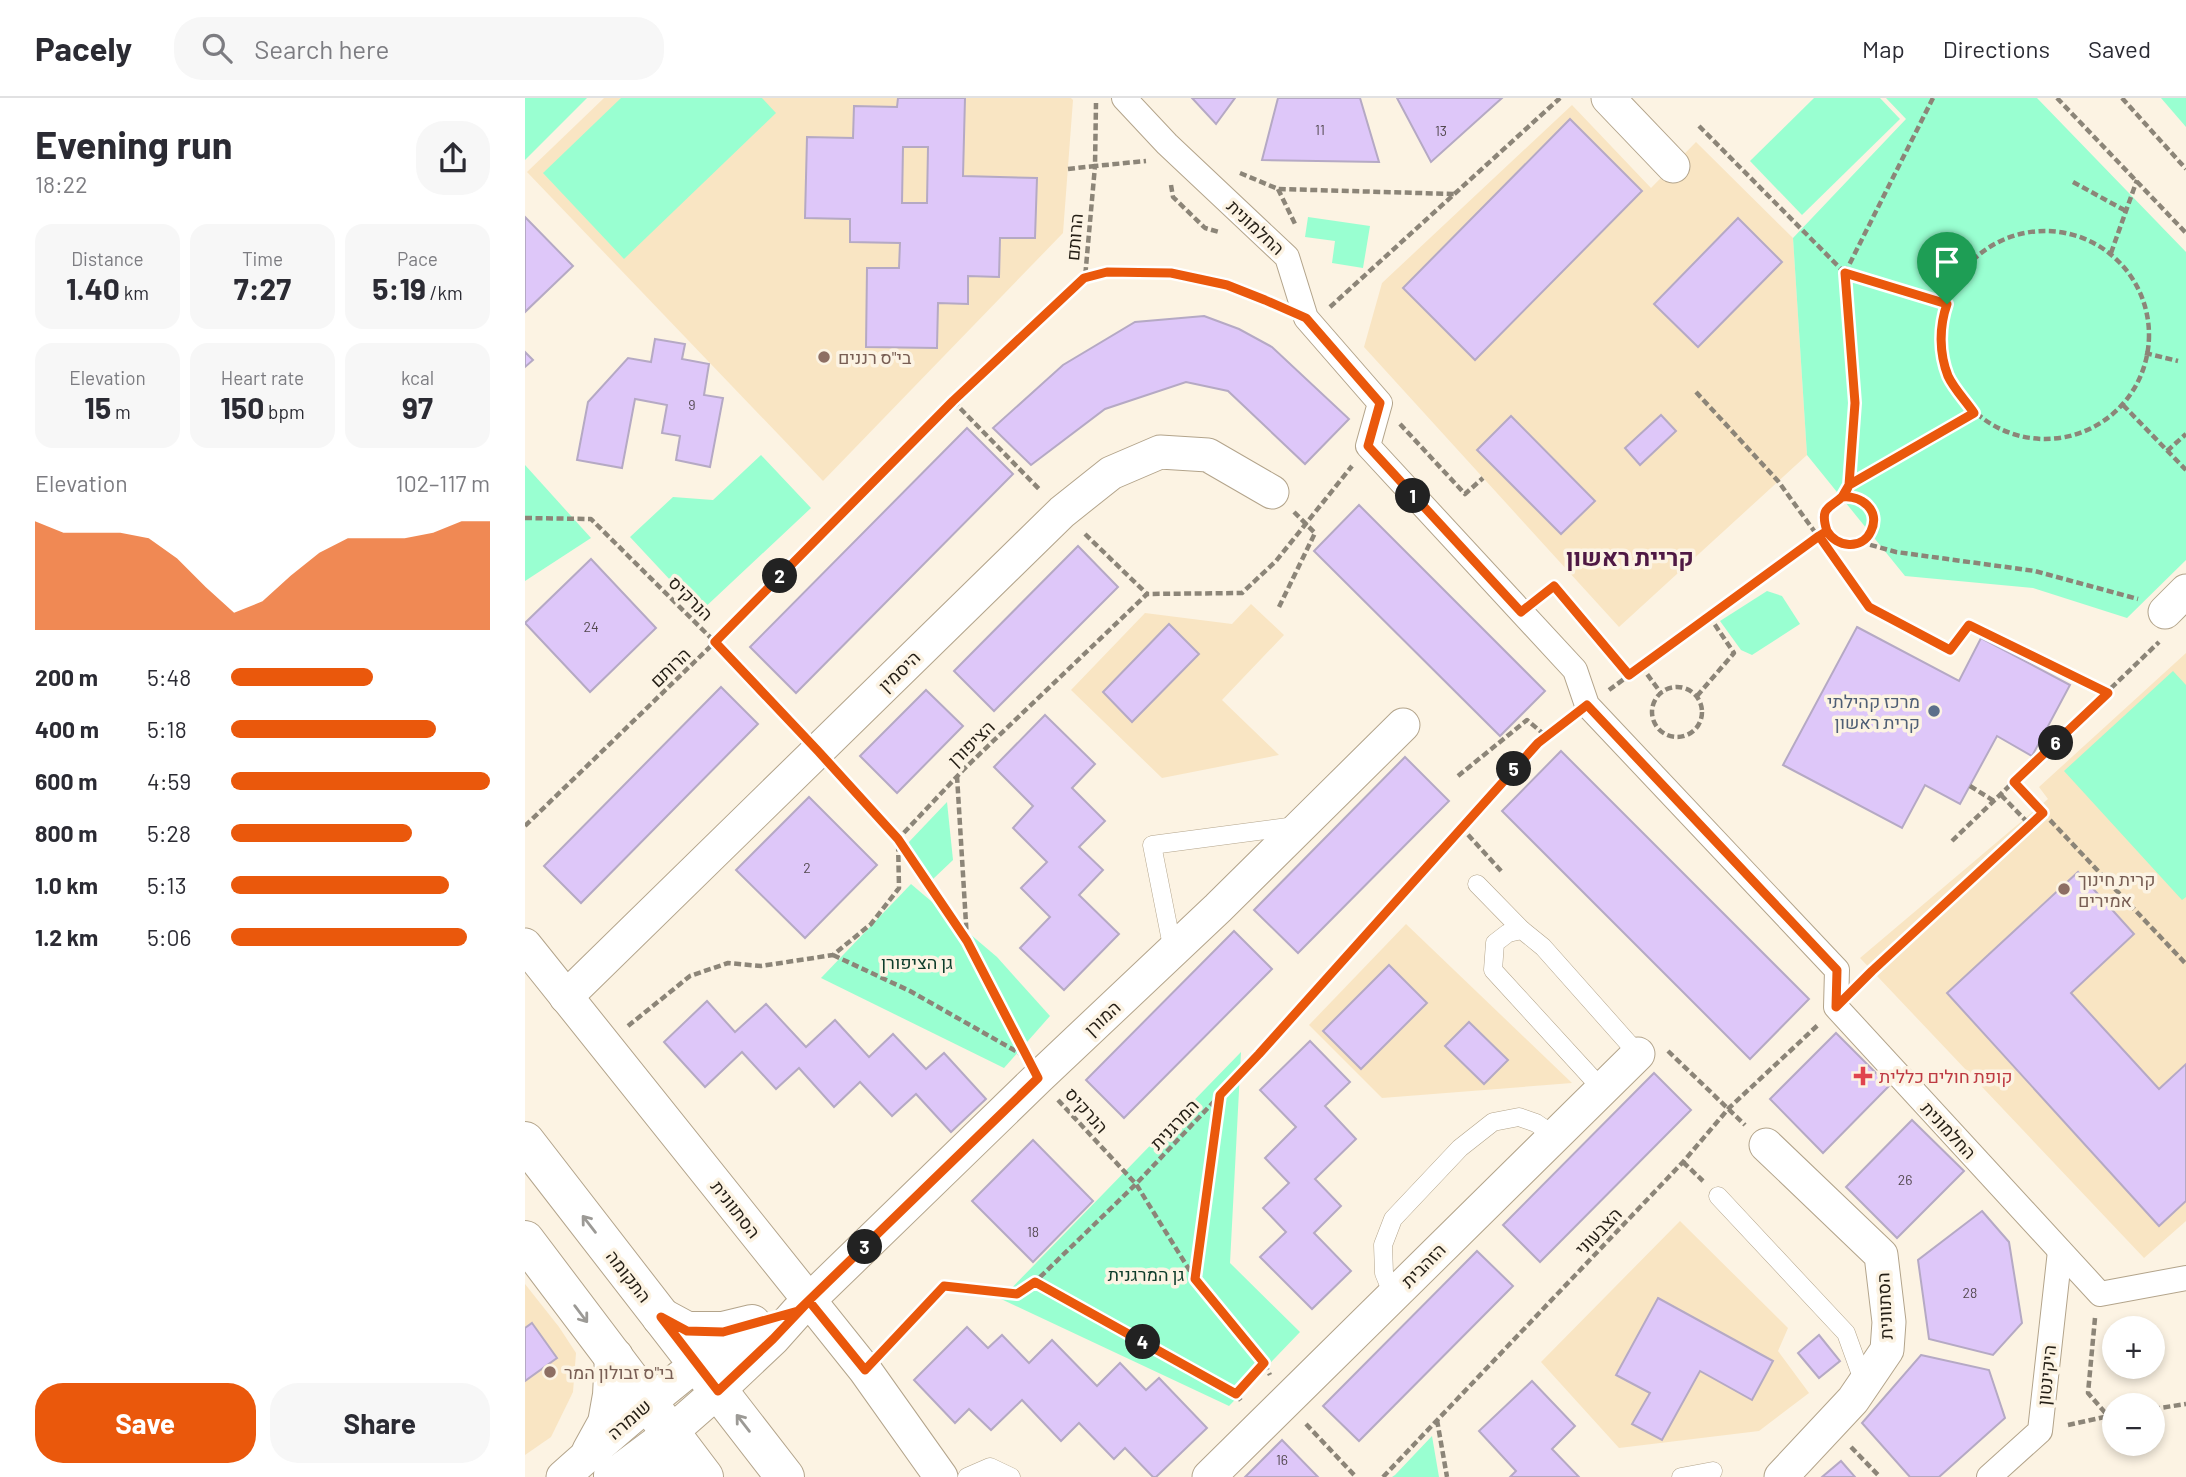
<!DOCTYPE html>
<html lang="en">
<head>
<meta charset="utf-8">
<style>
	:root { --surface:#fff; --page:#f7f7f7; --text:#2b2b33; --muted:#7c7c81; --line:#e1e1e2; --accent:#ea580c }
	body { margin:0; font-family:Barlow,Heebo,sans-serif; background:var(--page); color:var(--text); height:100vh; display:flex; flex-direction:column; font-size:26px; white-space:nowrap }
	* { box-sizing:border-box; margin:0 }
	p { font-size:23px; color:var(--muted) }
	.icon { flex:none; width:38px; height:38px; fill:none; stroke:currentColor; stroke-width:2; stroke-linecap:round; stroke-linejoin:round }
	.map { position:relative; flex:1; overflow:hidden }
	.panel { display:flex; flex-direction:column; background:var(--surface); width:525px }
	.panel>* { flex:none }
	.fabs { position:absolute; left:1577px; top:1218px; display:grid; gap:14px }
	.fabs a { display:grid; place-items:center; width:63px; height:63px; border-radius:50%; background:var(--surface); box-shadow:0 4px 10px #0003; font-size:35px }
	.pin { position:absolute; display:grid; place-items:center; width:60px; height:60px; color:#fff; margin:-72px -30px; border-radius:50% 50% 50% 0; rotate:-45deg; box-shadow:0 0 7px #0007 }
	.pin .icon { rotate:45deg }
	.km { position:absolute; width:35px; height:35px; margin:-18px; border-radius:50%; background:#222; color:#fff; font-size:19px; line-height:35px; text-align:center }
	.round { display:grid; place-items:center; flex:none; width:74px; height:74px; border-radius:28px; background:var(--page) }
	.summary { display:flex; align-items:center; justify-content:space-between; height:119px; padding:0 35px }
	h1 { font-size:38px; font-weight:700; line-height:52px }
	.metrics { display:grid; grid-template-columns:repeat(3,1fr); gap:10px; height:119px; padding:7px 35px }
	.metrics div { display:grid; align-content:center; border-radius:18px; background:var(--page); text-align:center }
	.metrics b { font-size:30px; font-weight:700 }
	.metrics small { font-size:19px; font-weight:400 }
	.metrics p { font-size:19px }
	.chart { height:196px; padding:14px 35px }
	.chart p { display:flex; justify-content:space-between }
	.chart svg { width:100%; height:126px; margin-top:7px; fill:var(--accent); opacity:.7 }
	.primary-button { display:flex; gap:14px; margin-top:auto; padding:14px 35px }
	.primary-button a { flex:1; height:80px; border-radius:28px; background:var(--accent); color:#fff; font-size:28px; font-weight:700; line-height:80px; text-align:center }
	.primary-button a+a { background:var(--page); color:var(--text) }
	ul { padding:0 35px; list-style:none; font-size:23px }
	li { display:grid; grid-template-columns:112px 84px 1fr; align-items:center; height:52px }
	li i { height:18px; border-radius:9px; background:var(--accent) }
	header { display:flex; align-items:center; gap:42px; box-sizing:border-box; height:98px; padding:0 35px; background:var(--surface); border-bottom:2px solid var(--line) }
	header strong { font-size:33px }
	nav { display:flex; gap:38px; margin-inline-start:auto; font-size:24px }
	.search { width:490px; height:63px; background:var(--page); display:flex; align-items:center; gap:18px; box-sizing:border-box; padding:0 24px; border-radius:28px; color:var(--muted); font-size:26px }
	main { display:flex; flex:1; min-height:0 }
	.map>svg:first-child { display:block }
</style>
</head>
<body>
<header>
<strong>Pacely</strong>
<div class="search"><svg class="icon" aria-label="search" viewBox="0 0 24 24"><circle cx="10" cy="10" r="6"/><path d="M15 15l6 6"/></svg>Search here</div>
<nav><a>Map</a><a>Directions</a><a>Saved</a></nav>
</header>
<main>
<section class="panel">
<div class="summary"><div><h1>Evening run</h1><p>18:22</p></div><a class="round"><svg class="icon" aria-label="share" viewBox="0 0 24 24"><path d="M12 15V3M7 8l5-5 5 5M5 13v7h14v-7"/></svg></a></div>
<div class="metrics">
<div><p>Distance</p><b>1.40<small> km</small></b></div>
<div><p>Time</p><b>7:27</b></div>
<div><p>Pace</p><b>5:19<small> /km</small></b></div>
</div>
<div class="metrics">
<div><p>Elevation</p><b>15<small> m</small></b></div>
<div><p>Heart rate</p><b>150<small> bpm</small></b></div>
<div><p>kcal</p><b>97</b></div>
</div>
<div class="chart"><p><span>Elevation</span>102–117 m</p>
<svg viewBox="0 0 160 44" preserveAspectRatio="none"><path d="M0 44V6L10 10L20 10L30 10L40 12L50 19L60 29L70 38L80 34L90 25L100 17L110 12L120 12L130 12L140 10L150 6L160 6V44z"/></svg>
</div>
<ul>
<li><b>200 m</b>5:48<i style="width:55%"></i></li>
<li><b>400 m</b>5:18<i style="width:79%"></i></li>
<li><b>600 m</b>4:59<i style="width:100%"></i></li>
<li><b>800 m</b>5:28<i style="width:70%"></i></li>
<li><b>1.0 km</b>5:13<i style="width:84%"></i></li>
<li><b>1.2 km</b>5:06<i style="width:91%"></i></li>
</ul>
<div class="primary-button"><a>Save</a><a>Share</a></div>
</section>
<div class="map">
<svg width="1661" height="1379" viewBox="0 0 1661 1379">
	<rect width="100%" height="100%" fill="#fcf3e3"/>
	<g fill="#f9e5c3">
		<path d="M79 0H546L548 2 538 135 298 383 2 74Z"/>
		<path d="M1047 7 1126 90 1171 44 1268 140 1282 357 1094 529 839 249 857 185Z"/>
		<path d="M726 506 759 537 697 602 754 657 637 680 546 592 620 515 707 526Z"/>
		<path d="M1661 555V1123L1619 1160 1335 860 1523 701 1514 689Z"/>
		<path d="M881 826 1047 985 857 1000 784 927Z"/>
		<path d="M1155 1123 1263 1230 1253 1253 1284 1295 1234 1333 1094 1350 1016 1264Z"/>
		<path d="M0 1186 34 1229 51 1255 48 1294 26 1339 0 1357Z"/>
	</g>
	<g fill="#99ffd1">
		<path d="M0 0H62L0 62Z"/>
		<path d="M96 0H237L251 15 99 161 18 75Z"/>
		<path d="M1289 0H1355L1375 21 1277 117 1225 63Z"/>
		<path d="M1361 0H1512L1661 154V462L1602 520 1508 490 1380 478 1282 357 1268 140 1381 21Z"/>
		<path d="M1636 0H1661V29Z"/>
		<path d="M783 119 845 128 838 170 807 165 810 143 780 139Z"/>
		<path d="M236 357 286 410 175 514 105 439 148 399 188 402Z"/>
		<path d="M0 367 66 440 0 483Z"/>
		<path d="M1242 493 1257 498 1275 526 1227 557 1216 552 1195 523Z"/>
		<path d="M1648 573 1661 587V799L1657 802 1539 673Z"/>
		<path d="M422 704 428 762 408 781 382 746Z"/>
		<path d="M386 786 472 859 525 918 479 970 296 880Z"/>
		<path d="M716 954 705 1165 775 1234 704 1308 476 1201Z"/>
		<path d="M907 1338 914 1379H867L870 1377Z"/>
	</g>
	<g fill="#dec7f9" stroke="#b5a9c4" stroke-width="2" fill-rule="evenodd">
		<path d="M373 0H440L438 78 512 80 510 140H475L474 179 443 178V206L413 205 412 250 341 249 342 170H374L375 145 325 144V121L280 120 282 39 328 40 329 8 372 9ZM378 49H403L402 105H377Z"/>
		<path d="M667 0H710L691 26Z"/>
		<path d="M753 0H835L854 64 737 62Z"/>
		<path d="M872 0H977L906 64Z"/>
		<path d="M1045 21 1117 93 950 262 878 190Z"/>
		<path d="M0 119 48 168 0 214Z"/>
		<path d="M1213 120 1257 164 1173 249 1129 206Z"/>
		<path d="M679 218 714 231 747 249 824 321 780 366 703 293 661 284 580 311 506 367 468 330 538 267 610 224Z"/>
		<path d="M130 241 160 246 157 261 184 266 179 297 198 300 185 369 151 362 155 338 137 335 142 307 110 301 97 370 52 362 63 304 103 260 126 264Z"/>
		<path d="M0 254 8 262 0 269Z"/>
		<path d="M1136 317 1151 333 1115 367 1100 350Z"/>
		<path d="M986 318 1070 403 1036 436 952 352Z"/>
		<path d="M442 330 488 376 271 595 225 549Z"/>
		<path d="M834 407 1020 593 975 638 789 453Z"/>
		<path d="M553 448 593 489 469 613 429 573Z"/>
		<path d="M66 461 131 530 65 594 0 525Z"/>
		<path d="M644 526 674 556 607 624 578 594Z"/>
		<path d="M1332 529 1434 583 1456 540 1545 587 1507 658 1472 638 1435 706 1400 687 1377 730 1258 667Z"/>
		<path d="M196 589 233 626 56 805 19 768Z"/>
		<path d="M401 592 438 628 372 695 335 658Z"/>
		<path d="M520 617 570 666 547 690 580 723 554 749 578 772 554 797 594 836 539 892 495 850 525 819 496 790 522 764 488 730 508 708 469 669Z"/>
		<path d="M1036 653 1284 901 1225 961 977 713Z"/>
		<path d="M880 659 924 703 773 855 729 812Z"/>
		<path d="M284 699 352 767 280 840 211 772Z"/>
		<path d="M1553 774 1609 836 1546 895 1634 991 1661 966V1103L1634 1128 1422 895Z"/>
		<path d="M709 833 747 871 599 1020 561 982Z"/>
		<path d="M864 867 902 905 836 971 798 933Z"/>
		<path d="M182 903 210 934 241 906 281 949 310 922 344 959 368 936 401 971 419 955 461 1001 426 1034 391 996 367 1018 335 984 309 1009 274 970 251 991 217 954 180 989 139 944Z"/>
		<path d="M944 924 983 962 959 986 920 948Z"/>
		<path d="M1311 935 1364 988 1298 1055 1245 1001Z"/>
		<path d="M785 943 825 984 800 1008 831 1041 790 1081 816 1108 789 1135 826 1173 787 1211 735 1159 761 1134 738 1110 764 1085 740 1060 771 1029 735 992Z"/>
		<path d="M1129 975 1166 1012 1015 1164 978 1127Z"/>
		<path d="M1387 1022 1439 1073 1372 1140 1321 1089Z"/>
		<path d="M508 1042 568 1103 508 1164 447 1103Z"/>
		<path d="M1457 1113 1484 1144 1497 1225 1468 1257 1404 1241 1393 1162Z"/>
		<path d="M952 1153 988 1188 834 1343 798 1308Z"/>
		<path d="M1133 1200 1248 1263 1227 1302 1175 1273 1137 1342 1107 1326 1125 1295 1091 1277Z"/>
		<path d="M7 1225 32 1260 0 1283V1230Z"/>
		<path d="M442 1229 463 1250 477 1237 504 1265 527 1242 572 1288 595 1265 621 1292 634 1280 682 1330 631 1379H628L600 1350 589 1361 554 1325 536 1343 497 1302 466 1332 444 1311 430 1325 389 1282Z"/>
		<path d="M1294 1237 1315 1263 1294 1280 1273 1255Z"/>
		<path d="M1396 1257 1464 1272 1480 1320 1414 1379H1385L1337 1325Z"/>
		<path d="M1007 1283 1050 1328 1027 1351 1054 1379H985L991 1373 954 1333Z"/>
		<path d="M757 1342 793 1379H720Z"/>
		<path d="M1316 1363 1330 1379H1297Z"/>
	</g>
	<g fill="none" stroke-linecap="round" stroke-linejoin="round">
		<g stroke="#b3a48b" stroke-width="19">
			<g id="service">
				<path d="M952 786 997 832"/>
				<path d="M648 853 627 747 771 728"/>
				<path d="M1077 991 968 872 970 845 983 835 997 832 1018 849 1113 956"/>
				<path d="M1193 1098 1321 1235 1339 1285"/>
				<path d="M868 1197 859 1175 858 1147 868 1121 935 1050 968 1024 994 1019 1011 1025 1030 1038"/>
				<path d="M442 1379 465 1369 486 1379"/>
				<path d="M1156 1379 1188 1373"/>
			</g>
		</g>
		<g stroke="#b3a48b" stroke-width="26">
			<g id="pedestrian">
				<path d="M599 0 642 46 762 159 781 220 855 305 843 348 1050 572 1062 607 1312 872 1311 909 1575 1196 1661 1180"/>
				<path d="M1464 1379 1515 1333 1535 1153"/>
			</g>
		</g>
		<g stroke="#b3a48b" stroke-width="35">
			<g id="minor">
				<path d="M1083 0 1148 68"/>
				<path d="M1640 514 1661 493"/>
				<path d="M0 847 340 1272 416 1379"/>
				<path d="M41 899 537 414 586 375 635 354 683 357 747 394"/>
				<path d="M1241 1047 1356 1157 1364 1224 1362 1252 1328 1302 1256 1379"/>
				<path d="M38 1379C99 1325 160 1272 227 1226"/>
				<path d="M86 1379 145 1335 193 1293 248 1241 273 1213 513 980 693 810 878 627"/>
				<path d="M684 1379 1113 956"/>
			</g>
		</g>
		<g stroke="#b3a48b" stroke-width="40">
			<g id="tertiary">
				<path d="M0 1043 260 1379"/>
				<path d="M0 1142 179 1379"/>
				<path d="M136 1219 162 1233H198L227 1226"/>
				<path d="M66 1354 82 1325 87 1297 89 1259"/>
				<path d="M88 1377 120 1374 158 1377 162 1379"/>
			</g>
		</g>
		<g stroke="#8c8578" stroke-width="4.5" stroke-dasharray="7 3.5" stroke-linecap="butt">
			<path d="M1408 0 1320 175 1330 305 1324 387 1449 315"/>
			<path d="M1532 0 1661 135"/>
			<path d="M1597 0 1661 71"/>
			<path d="M1174 28 1320 175 1422 206"/>
			<path d="M543 71 570 68 571 5"/>
			<path d="M715 75 753 91 929 96"/>
			<path d="M1548 84 1601 113"/>
			<path d="M646 87 648 99 680 130 694 134"/>
			<path d="M753 91 771 128"/>
			<circle cx="1520" cy="237" r="104"/>
			<path d="M1586 155 1612 82"/>
			<path d="M560 180C621 163 691 179 748 205"/>
			<path d="M805 209 1035 0"/>
			<path d="M1620 255 1653 263"/>
			<path d="M1171 294 1253 383 1344 509 1425 552 1444 527 1583 595"/>
			<path d="M428 303 516 393"/>
			<path d="M1598 307 1661 372"/>
			<path d="M875 326 940 396 958 380"/>
			<path d="M1642 353 1661 336"/>
			<circle cx="1324" cy="423" r="24"/>
			<path d="M0 420 66 421 190 544 272 630"/>
			<path d="M560 436 622 496"/>
			<path d="M1335 444 1371 454 1510 473 1613 501"/>
			<path d="M1017 497 1029 488 1104 577"/>
			<path d="M754 509 790 435 768 413"/>
			<path d="M1116 568 1136 595"/>
			<circle cx="1152" cy="614" r="25"/>
			<path d="M1084 592 1302 433"/>
			<path d="M1172 598 1209 555 1184 518"/>
			<path d="M314 675 373 741 442 843 499 952"/>
			<path d="M432 678 442 842"/>
			<path d="M933 678 1002 622 1021 638"/>
			<path d="M1489 684 1661 866"/>
			<path d="M1445 688 1469 703"/>
			<path d="M1476 697 1505 727"/>
			<path d="M0 728 190 544 428 303 560 180 570 68 621 63"/>
			<path d="M936 729 977 774"/>
			<path d="M1427 743 1634 544"/>
			<path d="M308 857 385 893 496 956"/>
			<path d="M1340 880 1518 715"/>
			<path d="M103 928 165 878 203 865 236 868 308 857 346 826 374 790 373 741 439 671 622 496 717 495 751 463 827 368"/>
			<path d="M1143 953 1220 1027"/>
			<path d="M533 1002 611 1086 670 1181 739 1265 745 1277"/>
			<path d="M1158 1064 1178 1083"/>
			<path d="M670 1180 695 998"/>
			<path d="M510 1184 711 1296 717 1304"/>
			<path d="M1570 1220 1563 1295 1583 1318"/>
			<path d="M359 1251 419 1188 492 1196 510 1184 611 1086 734 956 1013 645 1043 622"/>
			<path d="M711 1296 739 1265"/>
			<path d="M1628 1311 1661 1306"/>
			<path d="M912 1322 922 1379"/>
			<path d="M781 1326 831 1379"/>
			<path d="M1543 1327 1589 1317"/>
			<path d="M1326 1349 1355 1379"/>
			<path d="M858 1379 1158 1064 1204 1010 1294 926"/>
		</g>
		<use href="#service" stroke="#fff" stroke-width="18"/>
		<use href="#pedestrian" stroke="#fff" stroke-width="24"/>
		<use href="#minor" stroke="#fff" stroke-width="33"/>
		<use href="#tertiary" stroke="#fff" stroke-width="38"/>
	</g>
	<defs><path id="oneway-shaft" d="M-6 0H5M1.5-3L5.5 0L1.5 3" fill="none" stroke-width="1.6" stroke-linecap="round" stroke-linejoin="round" transform="scale(1.75)"/></defs>
	<g stroke="#9c9a96">
		<use href="#oneway-shaft" transform="translate(64 1126) rotate(-128)"/>
		<use href="#oneway-shaft" transform="translate(56 1216) rotate(53)"/>
		<use href="#oneway-shaft" transform="translate(218 1325) rotate(-128)"/>
	</g>
	<g fill="none" stroke-linecap="round" stroke-linejoin="round">
		<g stroke="#fff" stroke-width="14">
			<path id="route" d="M1422 206C1414 229 1414 255 1423 278 1429 291 1441 303 1449 315L1324 387C1322 391 1321 395 1318 398 1305 411 1294 408 1302 433L1294 438 1104 577 1029 488 996 514 843 348 855 305 781 220 740 202 702 187 646 175 582 174 559 180 428 303 190 544 293 653 373 741 442 843 513 980 273 1213 198 1234 162 1233 136 1219 193 1293 248 1241 284 1203 340 1272 419 1188 492 1196 510 1184 711 1296 739 1265 670 1181 695 997 734 956 1013 645 1062 607 1312 872 1311 909 1347 873 1518 715 1489 684 1583 595 1444 527 1425 552 1344 509 1294 438 1302 433C1311 449 1337 453 1346 433 1356 412 1336 397 1317 399L1324 387 1330 305 1320 175 1422 206"/>
		</g>
		<use href="#route" stroke="#ea580c" stroke-width="9"/>
	</g>
	<g fill="#8d6e63" stroke="#fcf3e3" stroke-width="2.5">
		<circle cx="299" cy="259" r="7"/>
		<circle cx="1539" cy="791" r="7"/>
		<circle cx="25" cy="1274" r="7"/>
	</g>
	<circle fill="#5c6f8a" stroke="#fcf3e3" stroke-width="2.5" cx="1409" cy="613" r="7"/>
	<path fill="#e0444e" stroke="#fcf3e3" stroke-width="2.5" d="M1334.5 967.5h7v7h7v7h-7v7h-7v-7h-7v-7h7z"/>
	<g text-anchor="middle" dominant-baseline="central" stroke-width="7" stroke-linejoin="round" paint-order="stroke">
		<g font-size="14" fill="#52484e">
			<text x="795" y="31">11</text>
			<text x="916" y="32">13</text>
			<text x="167" y="306">9</text>
			<text x="66" y="528">24</text>
			<text x="282" y="769">2</text>
			<text x="1380" y="1081">26</text>
			<text x="508" y="1133">18</text>
			<text x="1445" y="1194">28</text>
			<text x="757" y="1361">16</text>
		</g>
		<g font-size="18" fill="#241e15" stroke="#fcf3e3">
			<text transform="translate(731 129) rotate(43)">החלמונית</text>
			<text transform="translate(549 139) rotate(-85)">הרותם</text>
			<text transform="translate(166 500) rotate(45)">הנרקיס</text>
			<text transform="translate(145 569) rotate(-44)">הרותם</text>
			<text transform="translate(374 573) rotate(-44)">היסמין</text>
			<text transform="translate(446 645) rotate(-44)">הציפורן</text>
			<text transform="translate(577 920) rotate(-43)">המורן</text>
			<text transform="translate(562 1012) rotate(48)">הנרקיס</text>
			<text transform="translate(649 1026) rotate(-47)">המרגנית</text>
			<text transform="translate(1424 1032) rotate(47)">החלמונית</text>
			<text transform="translate(211 1111) rotate(52)">הסתוונית</text>
			<text transform="translate(1073 1133) rotate(-46)">הצבעוני</text>
			<text transform="translate(898 1167) rotate(-45)">הזהבית</text>
			<text transform="translate(104 1178) rotate(52)">התקומה</text>
			<text transform="translate(1359 1208) rotate(-93)">הסתוונית</text>
			<text transform="translate(1521 1277) rotate(-84)">היקינטון</text>
			<text transform="translate(104 1321) rotate(-41)">שומרה</text>
		</g>
		<g font-size="18" fill="#785e54" stroke="#fcf3e3" text-anchor="start">
			<text x="313" y="259">בי"ס רננים</text>
			<text x="1553" y="781">קרית חינוך<tspan x="1553" dy="21">אמירים</tspan></text>
			<text x="39" y="1274">בי"ס זבולון המר</text>
		</g>
		<g font-size="18" fill="#4e5e75" stroke="#fcf3e3" text-anchor="end">
			<text x="1395" y="603">מרכז קהילתי<tspan x="1395" dy="21">קרית ראשון</tspan></text>
		</g>
		<g font-size="18" fill="#0d3c2a" stroke="#fcf3e3">
			<text x="392" y="864">גן הציפורן</text>
			<text x="621" y="1176">גן המרגנית</text>
		</g>
		<g font-size="18" fill="#be3a42" stroke="#fcf3e3" text-anchor="start">
			<text x="1354" y="978">קופת חולים כללית</text>
		</g>
		<g font-size="24" font-weight="bold" fill="#4f1944" stroke="#fcf3e3">
			<text x="1105" y="458">קריית ראשון</text>
		</g>
	</g>
</svg>
<div class="fabs">
<a>+</a>
<a>−</a>
</div>
<div class="pin" style="left:1422px;top:206px;background:#1e9e55"><svg class="icon" aria-label="arrive" viewBox="0 0 24 24"><path d="M6 21V4h12l-3 4 3 4H6"/></svg></div>
<b class="km" style="left:888px;top:398px">1</b>
<b class="km" style="left:255px;top:478px">2</b>
<b class="km" style="left:340px;top:1149px">3</b>
<b class="km" style="left:618px;top:1244px">4</b>
<b class="km" style="left:989px;top:671px">5</b>
<b class="km" style="left:1531px;top:645px">6</b>
</div>
</main>
</body>
</html>
